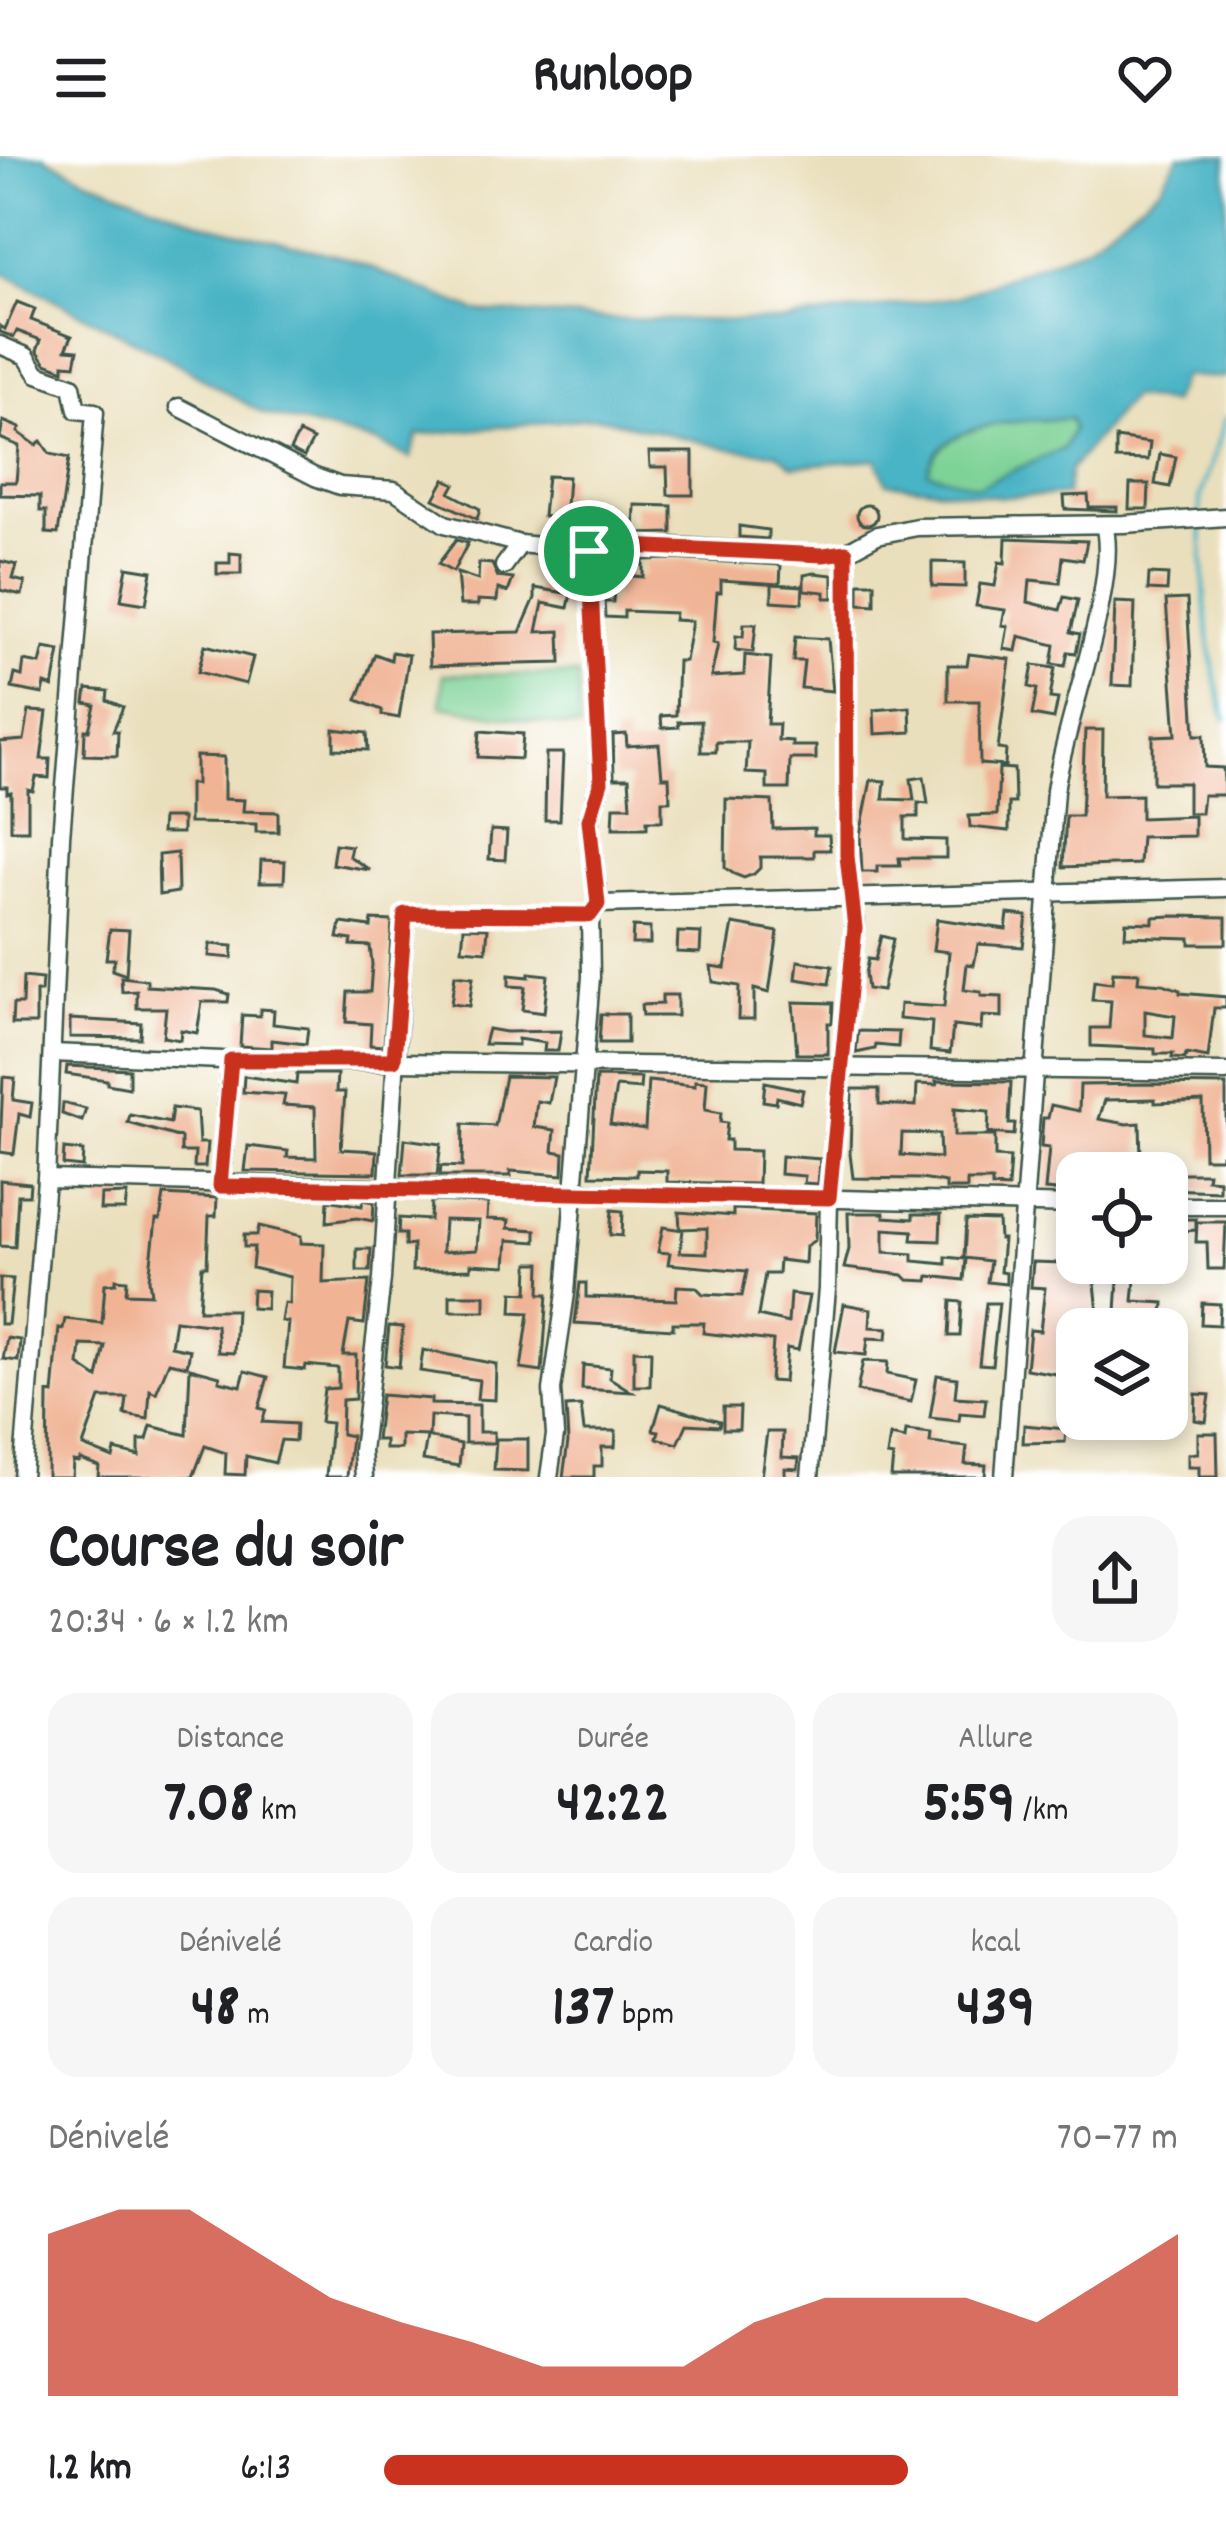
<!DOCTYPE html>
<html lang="fr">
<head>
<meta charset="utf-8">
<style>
	:root { --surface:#fff; --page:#f6f6f6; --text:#202124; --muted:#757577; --accent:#c8321e }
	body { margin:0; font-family:Dekko,sans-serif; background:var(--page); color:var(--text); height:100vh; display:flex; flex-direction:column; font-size:45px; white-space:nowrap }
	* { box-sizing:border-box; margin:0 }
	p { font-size:39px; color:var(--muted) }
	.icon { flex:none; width:66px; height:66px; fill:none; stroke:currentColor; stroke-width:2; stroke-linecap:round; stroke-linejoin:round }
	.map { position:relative; height:1321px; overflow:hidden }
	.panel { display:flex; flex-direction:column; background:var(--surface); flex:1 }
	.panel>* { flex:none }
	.buttons { position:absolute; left:1056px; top:996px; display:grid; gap:24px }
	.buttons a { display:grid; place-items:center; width:132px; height:132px; border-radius:24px; background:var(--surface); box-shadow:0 6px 18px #0003; font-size:60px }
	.pin { position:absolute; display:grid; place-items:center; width:102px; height:102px; color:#fff; margin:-51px; border:6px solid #fff; border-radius:50%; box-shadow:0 3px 12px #0007 }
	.round { display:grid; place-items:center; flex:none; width:126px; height:126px; border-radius:36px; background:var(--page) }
	.overview { display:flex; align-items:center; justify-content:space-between; height:204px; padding:0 48px }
	h1 { font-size:66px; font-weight:700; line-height:90px }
	.figures { display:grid; grid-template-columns:repeat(3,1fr); gap:18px; height:204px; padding:12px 48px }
	.figures div { display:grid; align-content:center; border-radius:30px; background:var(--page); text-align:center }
	.figures b { font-size:60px; font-weight:700 }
	.figures small { font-size:33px; font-weight:400 }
	.figures p { font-size:33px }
	.chart { height:336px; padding:24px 48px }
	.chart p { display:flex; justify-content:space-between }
	.chart svg { width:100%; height:216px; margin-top:12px; fill:var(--accent); opacity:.7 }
	ul { padding:0 48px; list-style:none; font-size:39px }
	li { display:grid; grid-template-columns:192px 144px 1fr; align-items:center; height:90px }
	li i { height:30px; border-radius:15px; background:var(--accent) }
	header { display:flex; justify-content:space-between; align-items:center; height:156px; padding:0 48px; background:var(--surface); font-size:54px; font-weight:700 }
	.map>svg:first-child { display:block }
</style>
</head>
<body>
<header><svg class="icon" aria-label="menu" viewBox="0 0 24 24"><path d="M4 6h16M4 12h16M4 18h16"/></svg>Runloop<svg class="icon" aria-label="heart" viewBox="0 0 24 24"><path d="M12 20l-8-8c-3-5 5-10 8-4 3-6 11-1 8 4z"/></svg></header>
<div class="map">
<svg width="1226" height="1321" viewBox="0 0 1226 1321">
	<rect width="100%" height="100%" fill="#fff"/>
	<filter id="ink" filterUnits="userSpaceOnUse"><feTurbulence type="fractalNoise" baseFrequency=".00833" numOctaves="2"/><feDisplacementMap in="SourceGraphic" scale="24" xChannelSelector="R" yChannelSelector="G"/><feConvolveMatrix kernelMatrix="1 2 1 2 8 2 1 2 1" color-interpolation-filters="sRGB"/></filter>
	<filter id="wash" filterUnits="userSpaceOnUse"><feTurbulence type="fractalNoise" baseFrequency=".004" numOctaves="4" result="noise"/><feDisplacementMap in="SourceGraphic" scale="48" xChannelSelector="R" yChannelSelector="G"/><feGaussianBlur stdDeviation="2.7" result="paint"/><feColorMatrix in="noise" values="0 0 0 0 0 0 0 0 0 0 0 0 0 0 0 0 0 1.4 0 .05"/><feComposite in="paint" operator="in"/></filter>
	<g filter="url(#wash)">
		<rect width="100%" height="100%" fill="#eadfbc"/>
		<g fill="#7dd296" stroke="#4e8865" stroke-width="3">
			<path d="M1070 263 1073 273 1064 292 978 330 928 317C937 263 1029 264 1070 263Z"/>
			<path d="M443 518 578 519 580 573 441 550Z"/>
		</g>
		<path fill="#48b4c5" stroke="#34787c" stroke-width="3" fill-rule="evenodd" d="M0 0H44L87 23 208 69 343 101 476 155 614 163 781 165 958 141 1086 90 1160 31 1179 0H1226V222L1183 220 1171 247 1131 241 1070 314 1066 339 1002 341 887 327 876 303 794 310 777 297 731 293 597 261 418 279 410 302 376 286 264 258 168 202 0 116ZM1070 263 1073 273 1064 292 978 330 928 316C936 263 1030 264 1070 263Z"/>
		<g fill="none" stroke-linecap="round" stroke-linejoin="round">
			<g stroke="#48b4c5" stroke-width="4.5">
				<path d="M1200 356V343L1226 261"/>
				<path d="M1201 368C1204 434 1206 500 1226 563"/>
			</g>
		</g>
		<g id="blocks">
			<g fill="#f0b394" fill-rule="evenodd">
				<path d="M17 146 35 153 31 164 72 180 66 193 78 194 75 209 64 208V214L46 207 37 194 41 184 17 175 14 181 0 176V170L5 173Z"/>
				<path d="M3 265 20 272 18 276 36 289 41 285 50 298 69 302 58 378 46 377V355H40V340L0 339V326H16L19 290 0 282Z"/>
				<path d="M299 277 313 284 304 301 290 294Z"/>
				<path d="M1116 282 1150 287 1148 304 1116 303Z"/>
				<path d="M649 296H693V339H668L667 311H650Z"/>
				<path d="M1160 298 1176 301 1170 331 1155 328Z"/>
				<path d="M547 320 568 321 565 366H571L570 380 554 379 548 374 552 362 543 360Z"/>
				<path d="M445 323 455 328 450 337 480 353 477 363 434 343Z"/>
				<path d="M1130 328H1149L1148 353H1129Z"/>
				<path d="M1088 339 1089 351H1117V355L1065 353 1064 340Z"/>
				<path d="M635 349 672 350V377L634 378Z"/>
				<circle cx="867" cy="359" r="10"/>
				<path d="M739 370 768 374V383L739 381Z"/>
				<path d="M1006 382 1087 385 1083 404 1063 401 1060 427 1030 424 1028 446 1060 454 1064 441 1078 444 1071 476 1080 478 1076 497 1068 496 1065 510 1052 508 1055 489 1019 480 1016 495 1004 493 1008 470 1002 469 1005 454 976 450 980 428 995 430 999 406 1005 407Z"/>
				<path d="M456 384 468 387 453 416 438 408Z"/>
				<path d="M230 397 241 398V418H217V407H230Z"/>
				<path d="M671 403 781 409 780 428 721 424V436H717L713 487 718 488 711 521 744 519 745 499 771 502 767 568H779L778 584 792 585V590H816V603H790L789 633H767V618L746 617 748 586H716V596H701V565L678 566 679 571 662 572 661 560 676 559 678 505H685L692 465 674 464 675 457 624 455V462L605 461 604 446H613L615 418 643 421V404Z"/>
				<path d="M0 405 17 409 13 423 25 426 22 439 0 434Z"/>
				<path d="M932 406 965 407V431L932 430Z"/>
				<path d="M479 407 492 408 498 421 513 423 508 436 498 433 497 445 478 444V449H460L457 417 478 424Z"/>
				<path d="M127 411 152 415 146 448 121 444Z"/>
				<path d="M814 417 833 419V442H825V436L804 434V419Z"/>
				<path d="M1149 418 1168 419 1167 435 1148 434Z"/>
				<path d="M859 427H875V449L859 448Z"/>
				<path d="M772 428 803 430 802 447 772 445Z"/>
				<path d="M535 432 571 438 568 452 543 447 537 476 560 475 561 507 430 510 429 478 520 476 535 442Z"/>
				<path d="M1187 443 1195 579H1204L1205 611 1223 612 1224 624V639H1203L1201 657H1188V627H1153V580L1176 579 1166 444Z"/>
				<path d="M1115 446 1135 447 1132 530 1112 529Z"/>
				<path d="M744 468H756L753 496 735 494 736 480 743 481Z"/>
				<path d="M795 481 828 483 833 535 801 532 804 505H793Z"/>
				<path d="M205 489 253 501 246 528 198 516Z"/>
				<path d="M44 492 60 495 53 531 45 528 43 538 12 532 15 518 22 520 24 505 40 508Z"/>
				<path d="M392 496 409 499 399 562 382 559V554L357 544 375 498 391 504Z"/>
				<path d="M969 498 1010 503 998 593 1006 594 1005 610 980 608 979 545H948V509H967Z"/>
				<path d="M1033 509 1055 512 1050 542 1058 543 1054 563 1032 559 1037 533 1029 531Z"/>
				<path d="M87 533 108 535 107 544 123 551 113 575H118L117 600 84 599 85 574H89L95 549 85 547Z"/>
				<path d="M910 551 911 576 875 578 874 554Z"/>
				<path d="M29 555 47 556 41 603H50L49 622 36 621 33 635 28 634V674H11V636L7 637V631H0V586L24 584Z"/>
				<path d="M334 573 367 577 368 594 334 593Z"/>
				<path d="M1085 574H1103L1102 640 1141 639V662L1194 660V680L1141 681 1139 708 1063 711 1066 660H1081Z"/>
				<path d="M480 575 523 578 521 603 478 601Z"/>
				<path d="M626 578 627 590 659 588 662 621H669L670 645H662V665H647V672H613L614 650H631L629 622H614L613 579Z"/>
				<path d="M546 597H563L560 664H545Z"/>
				<path d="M196 600 224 601V643L244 644 243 655 278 656V676H256V668L189 667V628H196Z"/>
				<path d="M999 612 1014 613 1015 647H1009V675L970 671 969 660 997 659Z"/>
				<path d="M924 621 928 648 918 647V661H905V683L946 684V702H899L900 710H877V716H862L860 679 871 624 885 625 883 643 914 644 911 623Z"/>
				<path d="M726 643 772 645 773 673 814 672V679H829L830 694H814V701H760V712L754 718 744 722 734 718 725 712Z"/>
				<path d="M162 662H182V677H161Z"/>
				<path d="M491 674 507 675 505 704 489 703Z"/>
				<path d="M335 688 351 690 349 700 370 714 332 708Z"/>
				<path d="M177 697 178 736 159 739 158 699Z"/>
				<path d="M261 704 285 705 284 726H260Z"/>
				<path d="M1008 758 1027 760 1023 791 978 788 974 809 967 808 964 834 981 836V840L1002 841V861L982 860 981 873 953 870 950 897 930 895 932 866 899 863 900 848 944 851 949 796 933 794 937 763 1006 773Z"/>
				<path d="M1172 760 1226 761V788H1190V782L1125 780 1126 766 1153 767V761Z"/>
				<path d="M372 764 392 765 384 890 370 889 371 868 346 866 348 836H370L372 808 370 790 351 789 352 784 338 782 341 767 371 771Z"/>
				<path d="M733 768 778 776 769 837 754 833V863H738L739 830 713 826 711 810 725 812Z"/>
				<path d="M464 771 488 772 486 795 462 793Z"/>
				<path d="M633 771 650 772V788H632Z"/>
				<path d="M110 773 129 774 126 819 112 814 115 803H106Z"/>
				<path d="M678 776 701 777 700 797 677 796Z"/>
				<path d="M881 780 893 783 882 835 867 833 865 818 868 803 875 804Z"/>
				<path d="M210 788 233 790 232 802 209 800Z"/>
				<path d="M798 805 832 810 829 828 796 823Z"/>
				<path d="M1113 816 1139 817 1138 826 1163 828 1180 834V837L1226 841V852H1214L1208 902 1186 898 1185 903 1172 902 1173 898H1155V893L1091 890V872H1109L1111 845 1092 844 1094 825 1112 827ZM1145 855 1175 860 1173 882 1145 879Z"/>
				<path d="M529 817 548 819 544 857 522 854 525 831 509 830V819L529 821Z"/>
				<path d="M455 819 473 821 469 850 451 848Z"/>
				<path d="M23 821 42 823 41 836H36V868H12L13 848H22Z"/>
				<path d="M121 821 147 824V830L216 834 229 838 228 846H202L197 877 181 874 180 884 163 881 166 852H137V835L122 836Z"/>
				<path d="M662 839H677V860H642L641 849 662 848Z"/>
				<path d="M793 846 833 847 832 867H828V898H797Z"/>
				<path d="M260 853 274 854 273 868 308 872 306 888 272 884V892L240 890 242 859 260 860Z"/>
				<path d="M601 858H627V887H599Z"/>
				<path d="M70 863 141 867 140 882 70 881Z"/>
				<path d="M488 873 505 876 561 875 558 895H544L545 887 518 883V889L484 888Z"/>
				<path d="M858 875 899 876 898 891 876 889 875 893 856 897Z"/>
				<path d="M67 910 129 913V932L107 928V924L66 918Z"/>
				<path d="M297 918H337L336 936H345L341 993 377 995 376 1017 245 1015 248 990 288 995 287 1001 316 1002 315 951 283 949 285 939 243 936 244 920 296 928Z"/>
				<path d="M505 920 554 921 549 947 537 945 534 971 555 974 553 995 564 997 563 1019 510 1015 511 1020H440L441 1010 462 1011 463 968 495 970Z"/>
				<path d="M3 921 15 922 13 944 32 947 30 961 19 958 14 998 0 996Z"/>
				<path d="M596 921 641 922 640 933 616 931 610 968 645 973 648 925 695 930V925L707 926 705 954 721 957 720 966 727 967 725 984H730V994L759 995 758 1028 667 1026V1015L637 1014V1020L591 1019Z"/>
				<path d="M936 925 1011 926 1009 968H1015L1014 979 988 977 989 956 954 953V980H995V1001L1010 1002 1008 1032 992 1031V1025H967V1033H946V1027L921 1023 853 1022 850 998 852 933H879V948L916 950 917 928 937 929ZM902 977 939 978 940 1002 901 999Z"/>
				<path d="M765 926 803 934 800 947 777 941 776 947 763 945Z"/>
				<path d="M1146 928 1226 929V998H1221V1002H1204L1203 945 1155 947V943L1105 944 1099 963 1127 968 1140 967 1141 1005 1122 1003 1121 1017H1077V1029H1072V1036L1045 1034 1049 992 1041 991 1043 962H1048L1051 949 1079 955 1080 929Z"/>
				<path d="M63 947 86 953 82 965 62 958Z"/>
				<path d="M172 952 197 955 199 987H207L205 1011H194L195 996H181V982L128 967 130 959 170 967Z"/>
				<path d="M405 983 441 988 437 1019H402Z"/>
				<path d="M64 993 83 995 82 1011 63 1009Z"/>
				<path d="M781 1000 820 1003 818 1028 804 1027 805 1020 780 1018Z"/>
				<path d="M1167 1017H1208L1207 1023 1219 1024V1035L1167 1033Z"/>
				<path d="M0 1024 30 1027 29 1039H18L15 1091 0 1090Z"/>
				<path d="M127 1038 125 1054H100L101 1039Z"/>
				<path d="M164 1039 217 1042 216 1060H209L207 1110H202L199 1154H236L234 1197 218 1196 216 1169 175 1164 171 1190 190 1194 187 1210 169 1206 156 1237 150 1234 148 1263 125 1259 127 1242H100L83 1290 113 1302 115 1294 139 1300V1284H147L151 1270 187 1279 190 1212 220 1220 219 1225 241 1230 245 1215 268 1221 259 1252 266 1254 262 1266 296 1268 295 1285 281 1284 275 1307 246 1300 245 1319 225 1318 226 1297 205 1290 193 1321H98L99 1310 80 1303 79 1306 73 1305 72 1321H47L48 1237 53 1238 59 1172 63 1173 65 1163 102 1167 105 1128 116 1127V1123L127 1124 126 1137 151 1138 149 1123 156 1064H160ZM81 1189 105 1190 98 1222 79 1209Z"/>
				<path d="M328 1044 362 1050 363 1044 374 1046 373 1065 357 1062 327 1066Z"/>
				<path d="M431 1045 488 1047 487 1063 509 1064 508 1072 536 1074V1086L508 1084 506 1110 471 1108V1113L412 1115 413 1089 405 1090V1078H398L399 1062 430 1064ZM444 1064 479 1065 477 1094 442 1096Z"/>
				<path d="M733 1053 816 1057 815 1084 806 1090 805 1107 779 1104 778 1118H765L758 1160 788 1167 790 1138 809 1140 798 1194 787 1192 784 1226 770 1225 773 1185 703 1177 704 1167H673V1173L575 1167 580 1127H586V1141L676 1144 677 1130 696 1131 703 1138 742 1140 747 1115 668 1108 670 1097 658 1096 663 1071 683 1074 680 1096 707 1097V1072L680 1073 679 1056 733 1060Z"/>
				<path d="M612 1054 623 1055 622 1080 610 1079Z"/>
				<path d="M848 1057H884V1061L913 1063V1058H941L940 1085 912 1084 913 1075 884 1073V1096L913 1098V1105L946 1108V1101L966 1103 964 1124 929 1120 928 1125 908 1124 903 1119 844 1112 849 1093Z"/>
				<path d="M1167 1063H1196V1074L1167 1076Z"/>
				<path d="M966 1064 998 1065 999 1083H1003L1000 1116 1006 1117V1128L987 1126 990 1105 964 1102Z"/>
				<path d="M1197 1066H1226L1224 1113H1208L1207 1086H1196Z"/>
				<path d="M259 1070 301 1080V1087L324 1088 323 1127 369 1125 364 1168 349 1166 343 1199H356L355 1243 342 1244 341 1278 351 1280 347 1321H326L331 1267 320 1266 324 1233 338 1232V1212L306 1209 305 1214 284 1212 288 1166 281 1165 284 1147 289 1148 290 1121 252 1112 254 1091H244V1079H257Z"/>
				<path d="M357 1093H371L370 1115H357Z"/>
				<path d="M1033 1106 1093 1108 1098 1156H1089V1173H1077V1213L1063 1212 1062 1219 1026 1213 1030 1174 1040 1175 1045 1132 1031 1131Z"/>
				<path d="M529 1107H541L540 1138H548L542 1216 521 1213 529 1157 512 1156 513 1136 528 1137Z"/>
				<path d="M1167 1107 1166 1122 1135 1124 1133 1145 1164 1147 1162 1172H1115L1119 1108Z"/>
				<path d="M0 1122 13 1123 8 1168H0Z"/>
				<path d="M252 1134 267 1135 266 1153 251 1152Z"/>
				<rect x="450" y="1139" width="35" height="16"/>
				<path d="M951 1145 962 1146 960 1180H949Z"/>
				<path d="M986 1147H999L992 1209 979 1208Z"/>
				<path d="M1202 1147 1220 1148 1219 1169 1201 1168Z"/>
				<path d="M844 1148 871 1153 870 1171 888 1172 887 1183 868 1182 866 1199 835 1196Z"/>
				<path d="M389 1170 403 1171 399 1211 385 1209Z"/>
				<path d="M1167 1180H1184L1178 1214 1167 1213Z"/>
				<path d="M7 1182 20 1184 18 1205 3 1203Z"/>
				<path d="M423 1194 496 1208 495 1244 477 1243 479 1224 420 1215Z"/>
				<path d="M634 1194 651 1195 650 1230H634Z"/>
				<path d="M863 1205 888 1206 887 1218 916 1224 911 1246 857 1235Z"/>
				<path d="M583 1209 611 1212 610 1222 632 1236 582 1233Z"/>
				<path d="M937 1219 957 1222 955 1241 986 1243 984 1259 960 1257 959 1265 930 1262Z"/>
				<path d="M1196 1238 1210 1239 1206 1266 1195 1264Z"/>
				<path d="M381 1239 431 1243V1248L479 1249V1276H494V1287H465V1262L430 1260 429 1280 401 1279V1293H385V1284H376Z"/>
				<path d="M661 1248 720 1265 719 1270 687 1268 678 1288 657 1282 659 1275 653 1274Z"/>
				<path d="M581 1250 584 1275H616L615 1291H602V1310H594V1321H563L568 1286 566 1251Z"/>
				<path d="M723 1251H740L739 1273H723Z"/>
				<path d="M1024 1269 1066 1273 1065 1286 1023 1287Z"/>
				<path d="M906 1275 931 1278 930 1287 967 1291 965 1308 986 1309 985 1321H891L893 1301 887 1300 890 1280 905 1283Z"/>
				<path d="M767 1276H783L782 1301 799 1302 798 1313 785 1312V1321H761Z"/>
				<path d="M1198 1277H1217L1218 1321H1199V1311H1188V1298L1198 1297Z"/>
				<path d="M427 1281 461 1288 459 1310 423 1304Z"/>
				<path d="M496 1283H528V1315L494 1314Z"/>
			</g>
		</g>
	</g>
	<g filter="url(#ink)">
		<use href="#blocks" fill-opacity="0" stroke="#3d5548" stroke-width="3"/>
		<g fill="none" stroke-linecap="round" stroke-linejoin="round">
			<g stroke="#3d5548" stroke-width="21">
				<g id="minor">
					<path d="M0 189 26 200 38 218 72 230 77 254 95 256 61 681 46 1023 22 1321"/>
					<path d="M179 251 315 321 340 330 394 334 445 368 520 388"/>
					<path d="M589 395 601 626 589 664 599 748"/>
					<path d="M504 410 520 388 589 395 671 390 823 399 846 396 877 379 917 371 1124 368 1226 361"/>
					<path d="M52 897 222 904 1226 916"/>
					<path d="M46 1023 1077 1049"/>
					<path d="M220 1030 231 904"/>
					<path d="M1167 1050H1226"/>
					<path d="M364 1321 362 1295 382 1123 405 758 590 759 599 748 1226 732"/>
					<path d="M549 1321 555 1279 552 1234 566 1137 591 821 590 759"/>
					<path d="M810 1321 827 1133 829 1043 855 772 847 700 846 396"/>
					<path d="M1004 1321 1055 635C1064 568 1120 425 1104 369"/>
				</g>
			</g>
			<use href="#minor" stroke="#fff" stroke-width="16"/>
		</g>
	</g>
	<g fill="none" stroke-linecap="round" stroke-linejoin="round" filter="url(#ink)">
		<g stroke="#fff" stroke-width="24">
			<path id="route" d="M629 390 823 399 846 396 847 700 855 772 829 1042 220 1030 231 904H394L405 758 590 759 598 748 589 664 601 626 589 395Z"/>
		</g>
		<use href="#route" stroke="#c8321e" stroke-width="15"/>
	</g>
</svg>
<div class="buttons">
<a><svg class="icon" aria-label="locate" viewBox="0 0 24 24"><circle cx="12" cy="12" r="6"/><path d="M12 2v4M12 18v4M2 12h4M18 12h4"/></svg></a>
<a><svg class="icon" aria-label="layers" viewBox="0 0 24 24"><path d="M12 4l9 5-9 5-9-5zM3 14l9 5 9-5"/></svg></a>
</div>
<div class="pin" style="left:589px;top:395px;background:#1e9e55"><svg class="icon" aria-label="arrive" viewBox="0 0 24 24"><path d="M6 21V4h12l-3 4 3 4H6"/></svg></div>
</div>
<section class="panel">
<div class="overview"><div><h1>Course du soir</h1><p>20:34 · 6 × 1.2 km</p></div><a class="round"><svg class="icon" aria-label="share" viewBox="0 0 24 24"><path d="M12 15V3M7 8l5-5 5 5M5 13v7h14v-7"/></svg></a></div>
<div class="figures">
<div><p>Distance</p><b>7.08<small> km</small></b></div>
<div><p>Durée</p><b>42:22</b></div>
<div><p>Allure</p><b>5:59<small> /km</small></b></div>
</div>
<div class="figures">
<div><p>Dénivelé</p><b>48<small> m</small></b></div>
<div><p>Cardio</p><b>137<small> bpm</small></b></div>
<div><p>kcal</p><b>439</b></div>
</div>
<div class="chart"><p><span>Dénivelé</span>70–77 m</p>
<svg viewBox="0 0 160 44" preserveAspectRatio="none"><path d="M0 44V11L10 6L20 6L30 15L40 24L50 29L60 33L70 38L80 38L90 38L100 29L110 24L120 24L130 24L140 29L150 20L160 11V44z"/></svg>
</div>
<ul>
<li><b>1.2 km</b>6:13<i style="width:66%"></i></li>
</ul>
</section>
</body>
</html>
